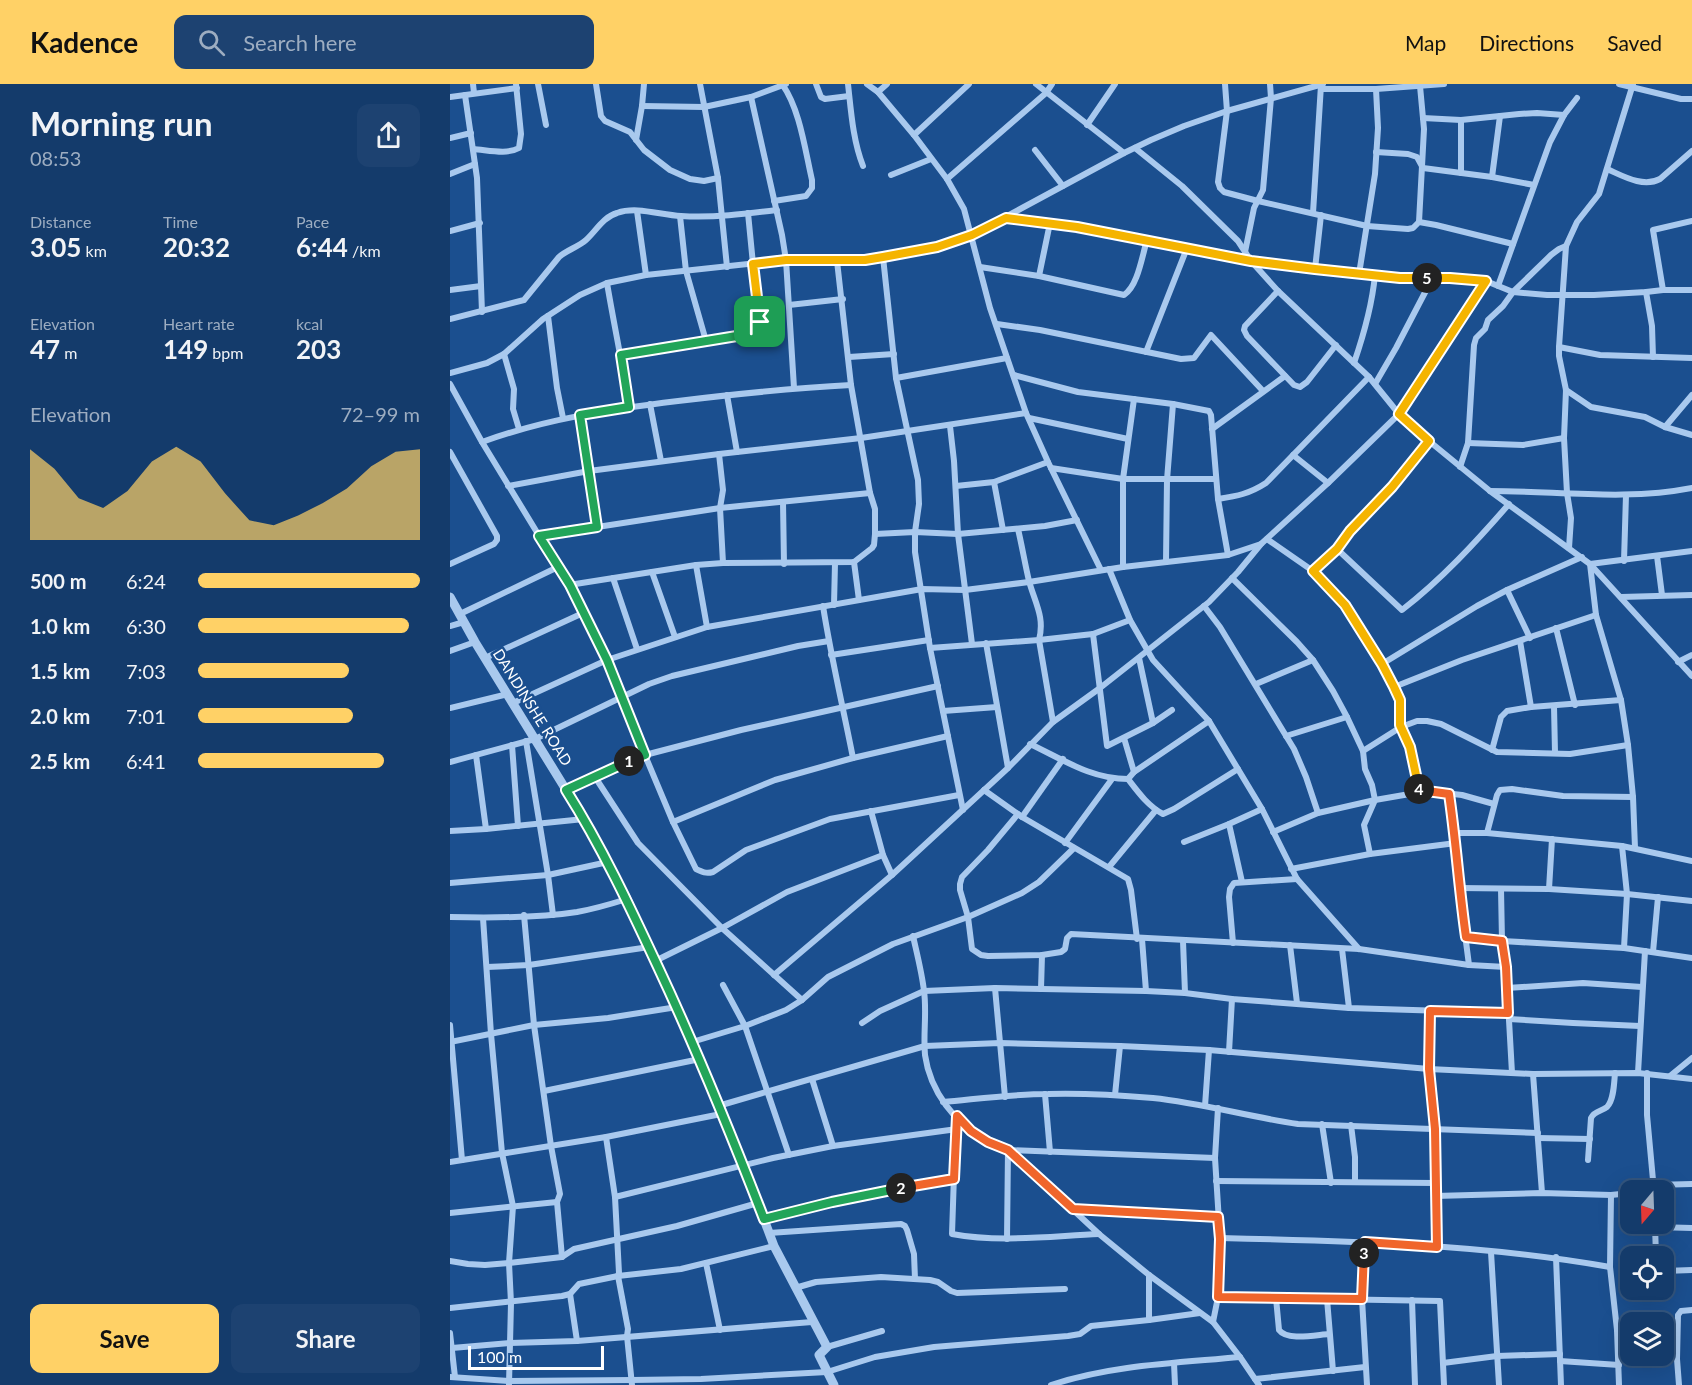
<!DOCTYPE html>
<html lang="en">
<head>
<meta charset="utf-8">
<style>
	:root { --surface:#143b6b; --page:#1d4271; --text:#f1f3f6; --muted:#9dadc1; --line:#33557e; --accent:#ffd166 }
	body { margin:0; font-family:Lato,sans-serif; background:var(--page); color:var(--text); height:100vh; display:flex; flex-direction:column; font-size:22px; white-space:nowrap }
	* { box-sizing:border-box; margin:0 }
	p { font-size:20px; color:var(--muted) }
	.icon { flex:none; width:33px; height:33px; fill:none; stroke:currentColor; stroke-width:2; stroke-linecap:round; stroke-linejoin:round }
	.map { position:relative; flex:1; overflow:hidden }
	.side { display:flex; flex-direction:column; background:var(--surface); width:450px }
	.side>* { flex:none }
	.needle { width:39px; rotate:199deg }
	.buttons { position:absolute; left:1170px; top:1096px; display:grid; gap:12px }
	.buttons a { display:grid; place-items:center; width:54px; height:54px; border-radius:12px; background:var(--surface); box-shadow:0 6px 24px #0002,0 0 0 2px var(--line); font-size:30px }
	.scale { position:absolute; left:18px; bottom:15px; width:136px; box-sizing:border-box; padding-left:6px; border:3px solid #fff; border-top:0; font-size:16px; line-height:21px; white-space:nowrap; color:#fff; -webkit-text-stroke:4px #1b4f8f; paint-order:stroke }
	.pin { position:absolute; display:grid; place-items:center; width:51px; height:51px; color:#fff; margin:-26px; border-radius:12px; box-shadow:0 3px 9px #0006 }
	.km { position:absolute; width:30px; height:30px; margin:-15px; border-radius:50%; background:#222; color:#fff; font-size:16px; line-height:30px; text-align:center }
	.round { display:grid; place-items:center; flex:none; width:63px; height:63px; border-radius:12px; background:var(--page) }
	.summary { display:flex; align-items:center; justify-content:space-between; height:102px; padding:0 30px }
	h1 { font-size:33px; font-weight:700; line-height:45px }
	.stats { display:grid; grid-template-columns:repeat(3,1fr); gap:9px; height:102px; padding:6px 30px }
	.stats div { display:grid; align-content:center }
	.stats b { font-size:26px; font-weight:700 }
	.stats small { font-size:16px; font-weight:400 }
	.stats p { font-size:16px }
	.chart { height:168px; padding:12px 30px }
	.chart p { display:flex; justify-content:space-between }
	.chart svg { width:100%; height:108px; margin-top:6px; fill:var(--accent); opacity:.7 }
	.button { display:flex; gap:12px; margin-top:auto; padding:12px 30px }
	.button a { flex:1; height:69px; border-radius:12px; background:var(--accent); color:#111; font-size:24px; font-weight:700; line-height:69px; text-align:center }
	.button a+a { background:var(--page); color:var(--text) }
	ul { padding:0 30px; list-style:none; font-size:20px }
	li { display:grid; grid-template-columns:96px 72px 1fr; align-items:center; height:45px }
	li i { height:15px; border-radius:8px; background:var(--accent) }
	header { display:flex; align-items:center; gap:36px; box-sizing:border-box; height:84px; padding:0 30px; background:var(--accent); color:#111 }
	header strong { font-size:28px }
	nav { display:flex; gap:33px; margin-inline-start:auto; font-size:21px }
	.search { width:420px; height:54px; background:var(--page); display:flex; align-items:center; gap:15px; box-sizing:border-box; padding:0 21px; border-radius:12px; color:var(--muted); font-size:22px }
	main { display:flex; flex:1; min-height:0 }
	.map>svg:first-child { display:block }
</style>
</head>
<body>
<header>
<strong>Kadence</strong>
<div class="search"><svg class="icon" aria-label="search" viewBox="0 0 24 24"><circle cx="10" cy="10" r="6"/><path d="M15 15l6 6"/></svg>Search here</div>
<nav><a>Map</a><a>Directions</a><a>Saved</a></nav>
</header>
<main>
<section class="side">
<div class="summary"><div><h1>Morning run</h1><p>08:53</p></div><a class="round"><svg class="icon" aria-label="share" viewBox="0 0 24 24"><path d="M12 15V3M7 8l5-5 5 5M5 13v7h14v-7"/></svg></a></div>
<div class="stats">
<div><p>Distance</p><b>3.05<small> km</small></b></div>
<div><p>Time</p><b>20:32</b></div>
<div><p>Pace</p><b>6:44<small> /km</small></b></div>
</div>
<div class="stats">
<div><p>Elevation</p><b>47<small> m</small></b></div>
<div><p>Heart rate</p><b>149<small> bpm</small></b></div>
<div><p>kcal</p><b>203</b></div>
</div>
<div class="chart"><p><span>Elevation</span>72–99 m</p>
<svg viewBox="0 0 160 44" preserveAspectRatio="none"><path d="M0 44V7L10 15L20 27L30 31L40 24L50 12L60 6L70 12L80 25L90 36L100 38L110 34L120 29L130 23L140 14L150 8L160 7V44z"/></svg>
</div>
<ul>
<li><b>500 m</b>6:24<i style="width:100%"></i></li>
<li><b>1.0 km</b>6:30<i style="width:95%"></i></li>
<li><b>1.5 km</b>7:03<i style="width:68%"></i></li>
<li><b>2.0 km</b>7:01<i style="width:70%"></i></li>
<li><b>2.5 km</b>6:41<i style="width:84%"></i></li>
</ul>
<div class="button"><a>Save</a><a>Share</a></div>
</section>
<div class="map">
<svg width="1242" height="1301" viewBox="0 0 1242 1301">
	<rect width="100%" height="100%" fill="#1b4f8f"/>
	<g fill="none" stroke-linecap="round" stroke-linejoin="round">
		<g stroke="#a9c9ee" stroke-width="6">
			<path d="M23 0 24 9"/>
			<path d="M88 0 96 41"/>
			<path d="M146 0 151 32 155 37 180 48 194 66 220 86 240 95 254 97 268 94"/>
			<path d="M250 0 268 94 277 183"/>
			<path d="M366 0 371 13 375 15 399 12"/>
			<path d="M398 0C401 27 403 57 413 82"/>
			<path d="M417 0 428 8 464 51 497 95 514 125 540 224 576 329 598 378 651 486"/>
			<path d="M586 0 674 69"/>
			<path d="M775 0 777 27 768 98 770 104 774 108 808 117 917 142 958 145 963 144 969 138 986 141 1063 160"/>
			<path d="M1169 0 1231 15H1242"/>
			<path d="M871 5H926L994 0"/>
			<path d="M428 8 437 0"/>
			<path d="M15 11 27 94 32 228"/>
			<path d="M0 13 67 4"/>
			<path d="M301 13 332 151 336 176 344 304"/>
			<path d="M192 22 254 23 301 13 336 0"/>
			<path d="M973 34 1011 36 1069 30 1087 29 1114 31"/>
			<path d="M637 41 665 0"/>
			<path d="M464 51 519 0"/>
			<path d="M0 54 21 49"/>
			<path d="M186 56 192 22 194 0"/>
			<path d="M685 64 732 102 788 157 801 177 828 207 919 293 949 330 979 357 1040 407 1140 480 1242 592"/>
			<path d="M23 65C38 66 57 71 69 64L71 50 66 0"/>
			<path d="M585 66 613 102"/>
			<path d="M926 68 958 70 967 73 973 84 1042 93 1084 101"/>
			<path d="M1157 85C1173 92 1193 104 1210 95L1242 67"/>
			<path d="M1011 89V36"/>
			<path d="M0 90 25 80"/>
			<path d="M441 91 481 75"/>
			<path d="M1042 93 1050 32"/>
			<path d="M497 95 596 9 602 0"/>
			<path d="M324 117 356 112 362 104V96C355 66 350 25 332 0"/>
			<path d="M187 127 196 191"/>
			<path d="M863 129 871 1"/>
			<path d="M230 132 236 187 256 257"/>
			<path d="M557 134 627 143 801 177 865 185 950 193 1000 194 1036 197 1063 208 1097 211H1144L1196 208 1213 206H1242"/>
			<path d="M969 138 974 45 970 2"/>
			<path d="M0 147 30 139"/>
			<path d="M795 168 804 124 813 106 821 14 820 0"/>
			<path d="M433 173 446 294 468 396 469 420 465 448V468L480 564 513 726"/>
			<path d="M387 177 401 301 420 409 425 425V450L465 448 508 450 595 442 627 436"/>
			<path d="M530 183 589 192 674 211C688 202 692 172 697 156"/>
			<path d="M865 185 871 131"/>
			<path d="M909 190 925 90 928 44 926 5"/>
			<path d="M589 192 600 139"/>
			<path d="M157 199C164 241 173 282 179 323"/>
			<path d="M1048 202 1100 58 1114 31 1127 14"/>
			<path d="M0 206 31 202"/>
			<path d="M1213 206 1203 146 1242 137"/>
			<path d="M828 207 795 242 794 246 797 252 844 301 850 303 857 298 886 261"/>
			<path d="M1196 208 1202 242 1203 273"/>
			<path d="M339 221 393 215"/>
			<path d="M98 232 107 304 113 334"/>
			<path d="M0 235 74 216 109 173C117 166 128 163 136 156 146 147 153 133 167 129 187 122 210 131 231 132 263 134 295 130 327 126"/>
			<path d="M547 240 590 246 731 275 744 274 761 251 813 307"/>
			<path d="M1109 263 1150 271 1242 274"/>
			<path d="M696 268 737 164"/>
			<path d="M54 270 64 305 63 325 69 345"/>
			<path d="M171 271 299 250 309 244 310 238 303 180 298 129"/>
			<path d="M399 273 444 270"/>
			<path d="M904 279C914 250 922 222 925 191"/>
			<path d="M0 289 37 279 54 270 93 235 130 211 157 199 196 191 336 176H415L487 163 522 151 674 69 701 56 734 42 777 27 873 0"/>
			<path d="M564 291 628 308 723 320 759 327 761 331 768 415 778 471"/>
			<path d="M446 294 557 274"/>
			<path d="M0 300 32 358 119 501 157 576 171 614 223 738 246 785C252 788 256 790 263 788L296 766 380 735 509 711"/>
			<path d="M925 300 946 264 982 195"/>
			<path d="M1116 306 1141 323 1195 333 1215 343 1242 351"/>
			<path d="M277 311 287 368"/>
			<path d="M200 320 211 377"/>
			<path d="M130 331 147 443"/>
			<path d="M579 334 678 355"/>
			<path d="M500 342 504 377 508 450 522 560"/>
			<path d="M1215 343 1242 311"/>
			<path d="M762 345 835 292"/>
			<path d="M32 358C95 335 162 325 228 317 286 310 343 304 401 301"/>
			<path d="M1018 359 1073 361 1114 354"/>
			<path d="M0 368 47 452V456L44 460 0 480"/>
			<path d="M269 370 273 406 270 424 273 479"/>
			<path d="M843 371 878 399"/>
			<path d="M1010 383 1018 359 1024 261 1026 254 1035 245 1038 236 1053 222 1063 208 1101 171 1109 165 1116 162"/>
			<path d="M601 384 673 395H766"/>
			<path d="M544 398 553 446"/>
			<path d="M58 402 139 387 269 370 411 354 576 329"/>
			<path d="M506 402 544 398 598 378"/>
			<path d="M1040 407C1108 407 1176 417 1242 404"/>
			<path d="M768 415C787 412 799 410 816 399L919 293"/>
			<path d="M333 418 334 480"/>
			<path d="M568 445C572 462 575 480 579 497 585 519 595 533 589 556L603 638"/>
			<path d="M89 452 270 424 420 409"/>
			<path d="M817 455 863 487 895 521 932 580 950 616V641L960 663 970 708"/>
			<path d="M1119 464 1121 434 1117 409 1114 354 1116 306 1109 272V263L1116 162 1127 138 1149 110 1183 0"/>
			<path d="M887 465 952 526C992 495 1026 458 1059 420"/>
			<path d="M1207 472 1212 511"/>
			<path d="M1174 477 1176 411"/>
			<path d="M404 478 409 516"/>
			<path d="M716 478 717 396 723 320"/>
			<path d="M246 481 257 543"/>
			<path d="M673 483V395L684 315"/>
			<path d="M659 485 680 536 703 576 759 637 812 725 847 795 909 865"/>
			<path d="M863 487 887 465 900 447 942 403 979 357"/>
			<path d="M202 488 225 553"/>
			<path d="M163 494 187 565"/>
			<path d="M782 494 847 558 863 576 883 607 897 633 913 667 915 685 922 701 925 716 914 741 920 770"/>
			<path d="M119 501 246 481 273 479 404 478 422 464 424 461 425 450"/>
			<path d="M1057 506 1080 554"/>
			<path d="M1171 513 1242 511"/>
			<path d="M384 521 385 479"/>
			<path d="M373 522C381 573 393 623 403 674"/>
			<path d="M754 522 770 543 844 665 856 693 868 729"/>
			<path d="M10 530 108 483"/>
			<path d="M0 542 14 538"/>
			<path d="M1106 544 1125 621"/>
			<path d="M643 550 657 662 703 639 722 626"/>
			<path d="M1070 557 1081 623"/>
			<path d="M536 559 558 684"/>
			<path d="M480 564 589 556 643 550 680 536"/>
			<path d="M0 567 25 558"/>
			<path d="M381 571 479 556"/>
			<path d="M35 574 133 529"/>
			<path d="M689 574 703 639"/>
			<path d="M1228 578 1242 571"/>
			<path d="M932 580 1027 522 1057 506 1132 473"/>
			<path d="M806 600 863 576"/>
			<path d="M944 603 1012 576 1146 531"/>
			<path d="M63 619 157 576 257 543 472 505 515 506 579 498 673 483 778 471 811 460"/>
			<path d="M1104 622 1105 669"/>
			<path d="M0 624 58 610"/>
			<path d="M493 627 547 623"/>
			<path d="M836 652 897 633"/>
			<path d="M674 654 684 688"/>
			<path d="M76 657 98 791 103 831"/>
			<path d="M580 660C612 675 641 695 678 695L684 688 759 637"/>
			<path d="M62 661 68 742"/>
			<path d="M1042 666 1051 633 1057 627 1081 623 1171 616"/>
			<path d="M913 667 951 643 967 637H977L991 640 1047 668 1120 670 1178 661"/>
			<path d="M26 671 36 745"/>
			<path d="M0 678 85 655 199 600 222 592 348 562 379 557"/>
			<path d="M145 693 188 759 272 844 352 916"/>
			<path d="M678 695C688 708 698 722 713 730L724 725 788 685"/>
			<path d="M116 706 195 671 291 646 488 602"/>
			<path d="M534 706 572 733 678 795 681 806 687 855"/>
			<path d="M999 710 1006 759 1009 804 1019 881"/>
			<path d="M421 727 433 771 442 791"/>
			<path d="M568 730 538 766 512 793 510 800V806L518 833 522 865 531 871 538 872 592 871 611 868 615 865 617 854 621 850 909 865 1019 881 1056 883"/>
			<path d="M572 733 613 675"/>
			<path d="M223 738 325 696 403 674 498 652"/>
			<path d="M0 747 36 745 134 735"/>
			<path d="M823 748 868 729 925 716 977 707 1012 711 1044 720"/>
			<path d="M1005 749H1037L1172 762 1242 777"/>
			<path d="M1037 749 1047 711 1050 706 1062 705 1113 712 1183 713"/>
			<path d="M734 758 779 740"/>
			<path d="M615 759 662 695"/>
			<path d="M1172 762 1177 810 1174 864"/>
			<path d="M1185 764 1183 713 1178 661 1171 616 1146 531 1140 480 1242 467"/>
			<path d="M659 783 706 726"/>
			<path d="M841 785 920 770 1006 759"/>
			<path d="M792 798 779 740 812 725"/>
			<path d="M0 799 98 791 158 778"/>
			<path d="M1009 804 1099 805 1177 810 1242 817"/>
			<path d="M1051 805 1052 857 1056 883 1062 989"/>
			<path d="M1099 805 1102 755"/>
			<path d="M74 831 84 941 101 1062 110 1110 107 1118 112 1173"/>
			<path d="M0 833C41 834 87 834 127 828 144 825 161 820 177 815"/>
			<path d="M33 834 41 950 52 1069 63 1122 59 1179 61 1219 59 1300"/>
			<path d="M463 852C467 870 472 889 474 907 477 928 473 950 475 971 480 1007 505 1040 537 1057 544 1061 552 1063 558 1066L765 1074"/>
			<path d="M1016 853 1052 857 1174 864 1242 874"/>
			<path d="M692 855 696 907"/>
			<path d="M733 857 735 909"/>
			<path d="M783 859 779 813 780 805 784 799 847 795"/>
			<path d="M840 861 847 919"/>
			<path d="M892 865 899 924"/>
			<path d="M1203 868 1208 813"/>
			<path d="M205 877 272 844 337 808 433 771"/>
			<path d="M37 883 79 881 199 863"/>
			<path d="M324 891 442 791 558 684 603 638 650 604 759 518 788 488 811 460 878 399 949 330 1036 197"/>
			<path d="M273 901 295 942 339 1071"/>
			<path d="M545 904 555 1013"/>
			<path d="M1057 904 1133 899 1192 903"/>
			<path d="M591 905 592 871"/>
			<path d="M980 927 979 985 985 1045 987 1163"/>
			<path d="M1059 935 1123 939 1190 942"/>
			<path d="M412 939 430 927 474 907 545 904 696 907 735 909 782 915 899 924 1058 929"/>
			<path d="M0 941 12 1076"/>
			<path d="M0 958 84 941 158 934 227 923"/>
			<path d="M242 958 295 942 336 926 352 916 378 893 443 860 518 833 572 809 589 798 624 764"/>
			<path d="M779 968 782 915"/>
			<path d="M1188 989 1195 867"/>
			<path d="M1197 989V1031L1204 1107"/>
			<path d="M1083 990 1092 1109"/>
			<path d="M1220 992 1242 974"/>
			<path d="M362 995 383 1062"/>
			<path d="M94 1007 250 975"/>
			<path d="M595 1010 600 1068"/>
			<path d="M665 1011 670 962"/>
			<path d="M493 1018C527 1015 563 1010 598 1010 633 1009 668 1011 703 1014 752 1019 799 1033 848 1040L1088 1049"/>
			<path d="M268 1022 475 962 550 959 670 962 759 966 979 985 1083 990 1188 989 1242 995"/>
			<path d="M755 1022 759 966"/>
			<path d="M506 1032 502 1150C550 1159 601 1152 649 1150"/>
			<path d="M872 1040 881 1099"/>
			<path d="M901 1041 905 1073V1098"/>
			<path d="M156 1053 165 1113 169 1189 168 1192 178 1245 177 1252 182 1301"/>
			<path d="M1088 1054 1140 1055"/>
			<path d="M559 1066 649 1150 699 1191 763 1238 790 1273 809 1301"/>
			<path d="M1138 1076 1141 1034C1145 1026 1151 1028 1157 1023 1164 1016 1164 999 1165 989"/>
			<path d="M0 1078 156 1053 271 1030"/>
			<path d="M766 1097 985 1099"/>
			<path d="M1204 1101 1242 1100"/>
			<path d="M1161 1111 1160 1183 1167 1246 1169 1301"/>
			<path d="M985 1112 1092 1109 1161 1111 1180 1109"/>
			<path d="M165 1113 323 1074 383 1062 507 1045"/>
			<path d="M623 1125 768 1133"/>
			<path d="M0 1129 107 1118"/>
			<path d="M314 1135 425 1108 504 1095"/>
			<path d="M1205 1141 1206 1173"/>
			<path d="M1205 1143 1242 1144"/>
			<path d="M319 1149 451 1140 455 1142 457 1146 464 1170 465 1195"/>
			<path d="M770 1154C900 1157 1031 1160 1160 1183"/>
			<path d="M557 1155 558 1066"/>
			<path d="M915 1158 912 1215 917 1301"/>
			<path d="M1041 1168 1049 1301"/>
			<path d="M1106 1173 1111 1301"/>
			<path d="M0 1177 18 1180 35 1181 59 1179 112 1173 124 1165 227 1142 308 1119"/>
			<path d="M256 1179 270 1246"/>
			<path d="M1214 1187 1242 1186"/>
			<path d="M699 1191V1236"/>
			<path d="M345 1204 366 1198 431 1193 480 1196 488 1198 501 1207 507 1209 615 1205"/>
			<path d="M1205 1208V1206"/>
			<path d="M120 1210 127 1257"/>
			<path d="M768 1213 990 1217 994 1301"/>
			<path d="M826 1214 829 1246C837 1257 865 1251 879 1250"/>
			<path d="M877 1215 883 1287"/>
			<path d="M962 1216 965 1301"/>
			<path d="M0 1224 112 1212 120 1210 129 1200 168 1192 231 1185 324 1162"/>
			<path d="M763 1238 768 1213 770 1154 765 1074 768 1024"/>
			<path d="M1167 1246H1180"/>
			<path d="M1214 1247H1227"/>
			<path d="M0 1249 5 1293"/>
			<path d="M377 1263 432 1247"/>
			<path d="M2 1264 60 1259 127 1257 362 1238"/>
			<path d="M1110 1277 1169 1281"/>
			<path d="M724 1279 725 1301"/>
			<path d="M993 1279 1047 1272 1110 1270"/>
			<path d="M0 1293 59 1297 182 1296 251 1295 377 1288 425 1273 484 1263 618 1252 630 1250 641 1242 699 1236 750 1229"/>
			<path d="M805 1295 915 1283"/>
			<path d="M601 1301C662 1281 727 1279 790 1273"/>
			<path d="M1229 1301 1227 1275 1228 1231 1231 1227 1242 1226"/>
		</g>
		<path stroke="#a9c9ee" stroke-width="9" d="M0 513 25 558 134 735 177 815 250 975 271 1030 294 1082 324 1162 377 1263 369 1271 384 1301"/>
	</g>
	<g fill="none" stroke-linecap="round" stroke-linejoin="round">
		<g stroke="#fff" stroke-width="12">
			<path id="split-1" d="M179 677 195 671 157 576 120 501 89 452 147 443 130 331 179 323 171 271 299 250C306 247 308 246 310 238"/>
		</g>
		<g stroke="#fff" stroke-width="12">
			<path id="split-2" d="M179 677 116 706C152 763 180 823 208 883 247 966 281 1050 314 1135L382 1118 451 1104"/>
		</g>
		<g stroke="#fff" stroke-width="12">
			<path id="split-3" d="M451 1104 504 1095 507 1032 521 1047 538 1058 558 1066 623 1125 768 1133 770 1155 768 1213 912 1215 914 1169"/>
		</g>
		<g stroke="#fff" stroke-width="12">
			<path id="split-4" d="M914 1169 915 1158 987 1163 985 1045 979 985 980 927 1058 929 1056 883 1052 857 1016 853C1009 805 1006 757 999 710L977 707 970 708 969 705"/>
		</g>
		<g stroke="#fff" stroke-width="12">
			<path id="split-5" d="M969 705 960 663 950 641V616L944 603 932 580 895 521 863 487 887 465 900 447 942 403 979 357 949 330 1036 197 1000 194H977"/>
		</g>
		<g stroke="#fff" stroke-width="12">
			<path id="split-6" d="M310 238 303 180 336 176H415L433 173 487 163 522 151 556 134 627 143 801 177 865 185 950 194H977"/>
		</g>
		<use href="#split-1" stroke="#22a559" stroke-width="8"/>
		<use href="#split-2" stroke="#22a559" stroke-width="8"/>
		<use href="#split-3" stroke="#f0652b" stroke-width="8"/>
		<use href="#split-4" stroke="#f0652b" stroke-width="8"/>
		<use href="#split-5" stroke="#f5b400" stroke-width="8"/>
		<use href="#split-6" stroke="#f5b400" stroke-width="8"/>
	</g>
	<g text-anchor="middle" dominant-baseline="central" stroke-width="5" stroke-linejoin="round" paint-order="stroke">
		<g font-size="15" fill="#fff" stroke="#1b4f8f">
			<text transform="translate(83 623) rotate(58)">DANDINSHE ROAD</text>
		</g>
	</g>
</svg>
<div class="buttons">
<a><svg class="needle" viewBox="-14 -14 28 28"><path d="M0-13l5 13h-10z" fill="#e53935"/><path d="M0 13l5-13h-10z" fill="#9dadc1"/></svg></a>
<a><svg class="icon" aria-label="locate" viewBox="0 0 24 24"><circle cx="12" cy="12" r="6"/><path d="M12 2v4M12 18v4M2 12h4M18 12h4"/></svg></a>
<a><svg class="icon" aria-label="layers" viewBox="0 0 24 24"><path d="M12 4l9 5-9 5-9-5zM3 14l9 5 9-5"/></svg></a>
</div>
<div class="scale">100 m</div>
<div class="pin" style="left:310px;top:238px;background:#1e9e55"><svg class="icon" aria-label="arrive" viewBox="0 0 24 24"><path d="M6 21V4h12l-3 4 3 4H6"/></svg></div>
<b class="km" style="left:179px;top:677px">1</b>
<b class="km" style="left:451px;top:1104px">2</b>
<b class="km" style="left:914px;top:1169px">3</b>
<b class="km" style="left:969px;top:705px">4</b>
<b class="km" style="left:977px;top:194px">5</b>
</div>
</main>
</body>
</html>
